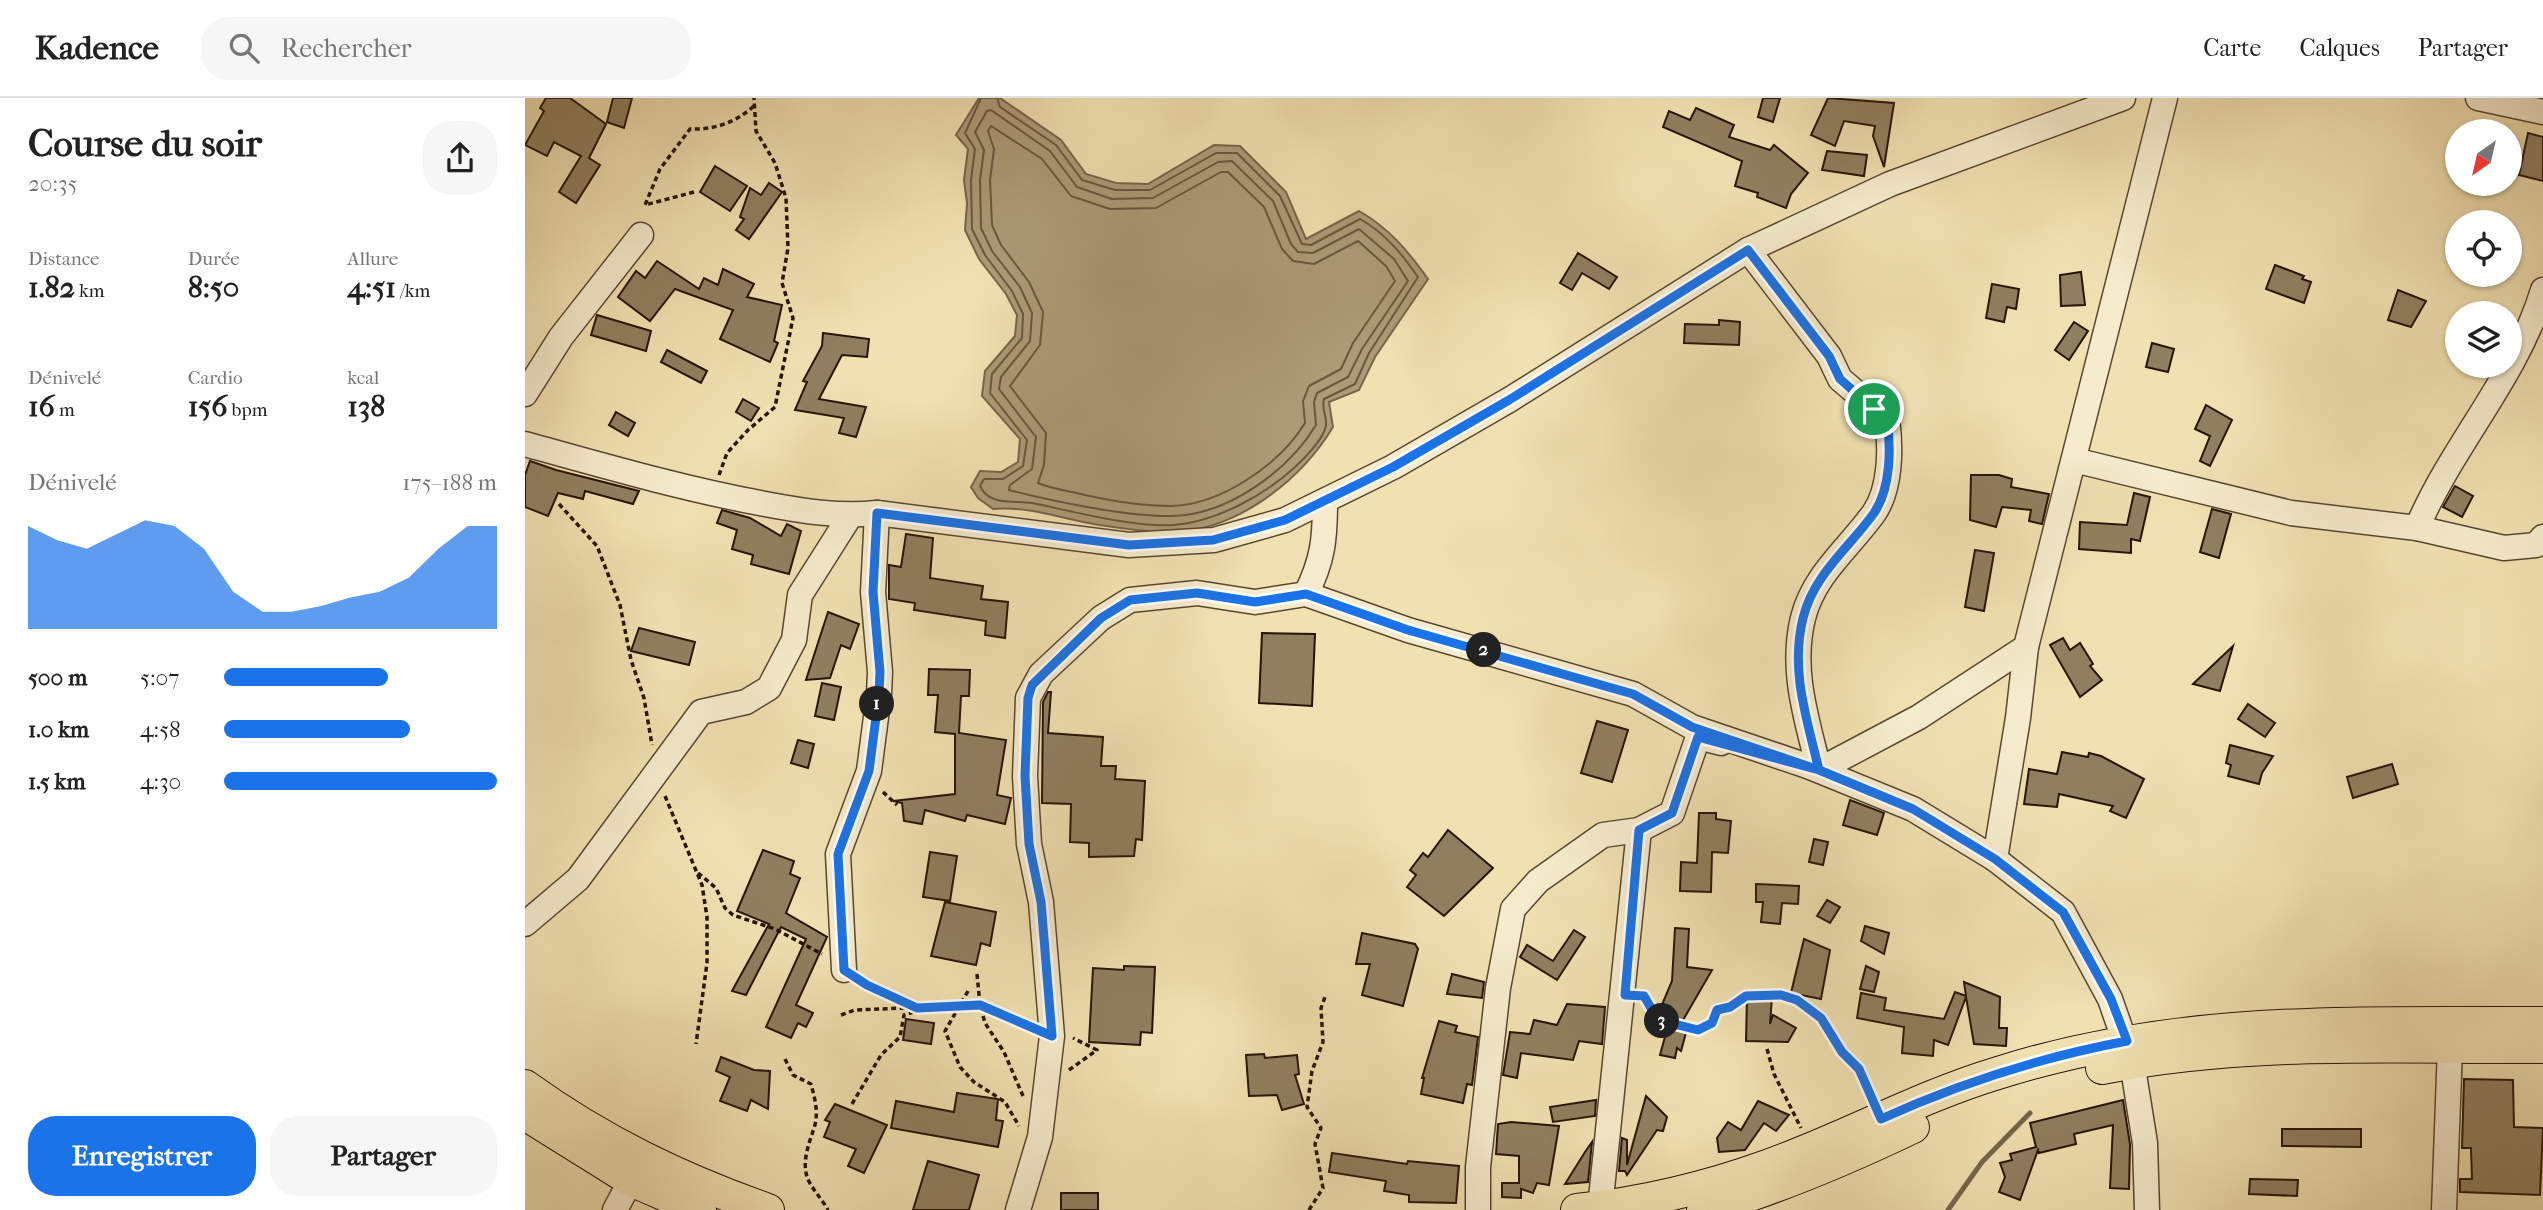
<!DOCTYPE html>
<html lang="fr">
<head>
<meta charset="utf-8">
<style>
	:root { --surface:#fff; --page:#f6f6f6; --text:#222; --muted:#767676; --line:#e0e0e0; --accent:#1a73e8 }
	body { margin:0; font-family:"IM FELL French Canon",serif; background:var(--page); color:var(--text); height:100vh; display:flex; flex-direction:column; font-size:26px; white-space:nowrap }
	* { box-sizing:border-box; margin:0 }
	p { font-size:23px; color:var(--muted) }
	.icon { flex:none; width:38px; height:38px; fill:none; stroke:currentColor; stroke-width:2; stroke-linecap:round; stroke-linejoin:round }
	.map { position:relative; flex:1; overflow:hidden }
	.sheet { display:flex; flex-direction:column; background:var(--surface); width:525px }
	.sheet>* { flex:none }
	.needle { width:46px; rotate:214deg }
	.fabs { position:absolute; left:1920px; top:21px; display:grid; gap:14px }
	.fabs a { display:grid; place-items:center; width:77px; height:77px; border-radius:50%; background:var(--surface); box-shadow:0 2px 5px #0004; font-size:35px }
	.pin { position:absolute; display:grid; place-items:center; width:60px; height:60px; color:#fff; margin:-30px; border:4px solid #fff; border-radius:50%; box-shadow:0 2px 7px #0007 }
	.km { position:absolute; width:35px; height:35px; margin:-18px; border-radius:50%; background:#222; color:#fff; font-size:19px; line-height:35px; text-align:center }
	.round { display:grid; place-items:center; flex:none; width:74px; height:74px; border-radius:28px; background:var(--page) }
	.headline { display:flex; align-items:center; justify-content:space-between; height:119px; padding:0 28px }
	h1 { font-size:38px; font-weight:800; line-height:52px }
	.figures { display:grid; grid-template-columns:repeat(3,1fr); gap:10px; height:119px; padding:7px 28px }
	.figures div { display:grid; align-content:center }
	.figures b { font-size:30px; font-weight:800 }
	.figures small { font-size:19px; font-weight:400 }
	.figures p { font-size:19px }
	.chart { height:196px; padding:14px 28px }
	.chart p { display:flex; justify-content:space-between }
	.chart svg { width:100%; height:126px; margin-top:7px; fill:var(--accent); opacity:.7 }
	.action { display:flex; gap:14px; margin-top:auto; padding:14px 28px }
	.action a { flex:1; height:80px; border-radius:28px; background:var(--accent); color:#fff; font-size:28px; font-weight:800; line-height:80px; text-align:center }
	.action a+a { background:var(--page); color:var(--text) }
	ul { padding:0 28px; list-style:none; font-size:23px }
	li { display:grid; grid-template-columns:112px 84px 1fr; align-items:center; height:52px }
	li i { height:18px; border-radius:9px; background:var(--accent) }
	header { display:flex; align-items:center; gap:42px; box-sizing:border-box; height:98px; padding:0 35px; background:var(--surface); border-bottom:2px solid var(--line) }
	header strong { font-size:33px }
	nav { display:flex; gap:38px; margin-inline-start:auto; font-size:24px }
	.search { width:490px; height:63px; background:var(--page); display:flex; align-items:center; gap:18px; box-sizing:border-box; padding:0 24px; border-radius:28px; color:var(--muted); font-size:26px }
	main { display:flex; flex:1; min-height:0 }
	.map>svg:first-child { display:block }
</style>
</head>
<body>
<header>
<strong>Kadence</strong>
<div class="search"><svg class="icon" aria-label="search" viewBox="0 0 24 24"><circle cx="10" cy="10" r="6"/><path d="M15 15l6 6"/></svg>Rechercher</div>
<nav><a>Carte</a><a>Calques</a><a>Partager</a></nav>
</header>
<main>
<section class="sheet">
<div class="headline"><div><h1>Course du soir</h1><p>20:35</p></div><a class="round"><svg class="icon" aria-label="share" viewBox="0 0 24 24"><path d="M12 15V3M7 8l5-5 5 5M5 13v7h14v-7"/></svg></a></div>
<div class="figures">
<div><p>Distance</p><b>1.82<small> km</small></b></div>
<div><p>Durée</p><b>8:50</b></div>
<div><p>Allure</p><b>4:51<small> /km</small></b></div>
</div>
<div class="figures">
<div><p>Dénivelé</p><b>16<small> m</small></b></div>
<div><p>Cardio</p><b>156<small> bpm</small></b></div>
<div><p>kcal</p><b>138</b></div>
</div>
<div class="chart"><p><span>Dénivelé</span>175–188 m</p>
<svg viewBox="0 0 160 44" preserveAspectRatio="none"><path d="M0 44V8L10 13L20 16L30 11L40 6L50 8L60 16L70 31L80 38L90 38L100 36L110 33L120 31L130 26L140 16L150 8L160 8V44z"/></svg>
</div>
<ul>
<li><b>500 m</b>5:07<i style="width:60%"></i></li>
<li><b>1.0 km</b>4:58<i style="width:68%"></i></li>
<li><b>1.5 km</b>4:30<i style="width:100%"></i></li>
</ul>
<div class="action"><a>Enregistrer</a><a>Partager</a></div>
</section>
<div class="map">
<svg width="2018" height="1112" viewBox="0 0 2018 1112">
	<rect width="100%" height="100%" fill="#f1e1b2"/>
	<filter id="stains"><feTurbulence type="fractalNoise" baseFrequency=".00286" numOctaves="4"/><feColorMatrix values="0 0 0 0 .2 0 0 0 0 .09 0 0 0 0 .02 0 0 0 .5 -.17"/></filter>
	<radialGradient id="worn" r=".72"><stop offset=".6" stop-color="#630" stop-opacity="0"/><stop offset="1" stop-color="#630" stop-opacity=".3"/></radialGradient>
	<path fill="#ac9b77" stroke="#766549" stroke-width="2" d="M454 0H475L536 42 561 76 591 85 623 86 689 47 715 48 761 94 781 141 834 113C864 130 883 153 903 181L850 259 834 292 804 304 808 329C776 382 713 432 648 434 625 435 597 430 574 427 537 421 505 408 468 411L453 400 446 389 455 373 476 374 493 364 495 341 457 298 460 273 490 238 492 217 481 196 454 161 440 132 442 105 439 82 443 51 431 37Z"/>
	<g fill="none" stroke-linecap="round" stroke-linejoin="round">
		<g stroke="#69583e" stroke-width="2">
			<path d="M456 0 440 35 450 51 446 82 447 131 460 157 487 193 498 216 497 240 467 276 465 295 502 342 498 368 478 381H459L455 388C465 410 492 401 512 406 550 414 611 430 650 427 692 423 738 398 769 370 779 361 799 341 801 327 802 318 796 310 799 301L830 286 844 255 893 179C877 156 860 135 835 121L786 147 777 146 755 98 712 55H691L625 92H590L557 82 531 47 475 9 472 0"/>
			<path d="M466 12 525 53 552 89 587 101 628 100 693 64 707 63 748 103 766 146 773 154 788 155 834 131 869 161 883 183 837 251 823 279 792 295 789 304 791 327C763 373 703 417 647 418 603 419 526 403 484 392L485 387 507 371 511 339 474 291 476 279 505 243 507 215 495 189 467 153 456 130 455 82 459 52 450 34 462 13Z"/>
			<path d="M466 28 517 61 546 98 585 111 631 110 696 74H703L739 109 757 151 768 163 789 166 833 143 861 168 870 183 828 245 816 271 784 288 778 303 780 325C755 366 696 407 646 408 618 408 587 403 560 397 544 393 527 391 513 385L519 367 521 335 485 288 515 247 518 214 504 184 476 147 467 127 465 82 469 51 463 33Z"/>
		</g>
		<path stroke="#766549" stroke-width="5" d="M1423 1112 1457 1064 1505 1015"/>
	</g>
	<g fill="#907f5f" stroke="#261405" stroke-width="2">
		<path d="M21 0H45L81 26 64 60 75 67 51 105 34 94 56 58 29 44 22 58 0 47 19 13 15 10Z"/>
		<path d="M88 0H107L99 30 82 24Z"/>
		<path d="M1238 0H1255L1248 24 1233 19Z"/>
		<path d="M1303 0 1369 5 1359 69 1348 38 1350 28 1319 23 1310 48 1286 37Z"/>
		<path d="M1171 10 1209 27 1204 39 1245 52 1249 47 1283 75 1266 96 1261 110 1232 99 1233 95 1210 88 1217 63 1138 29 1144 13 1165 22Z"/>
		<path d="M2003 35 2018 39V83L1994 77Z"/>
		<path d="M1302 53 1342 57 1339 78 1297 72Z"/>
		<path d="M190 68 222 88 205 113 175 94Z"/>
		<path d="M244 85 257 94 224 141 211 132 219 121 215 119 225 90 236 97Z"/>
		<path d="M1053 155 1092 179 1084 191 1057 175 1047 192 1035 185Z"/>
		<path d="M132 163 174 191 179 180 193 187 198 171 229 186 222 199 257 207 249 243 253 245 245 264 195 241 208 212 150 191 125 223 93 199 111 173 120 180Z"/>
		<path d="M1750 167 1779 178 1777 181 1786 184 1779 205 1741 191Z"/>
		<path d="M1556 174 1560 207 1536 208 1535 177Z"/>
		<path d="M1467 186 1494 191 1491 211 1482 209 1479 224 1461 220Z"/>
		<path d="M1873 192 1901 203 1886 229 1863 222Z"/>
		<path d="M72 217 126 233 121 253 66 237Z"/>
		<path d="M1194 222 1215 224 1214 247 1159 245 1160 226 1194 227Z"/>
		<path d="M1549 224 1563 233 1544 262 1530 252Z"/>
		<path d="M298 235 344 241 342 259 317 257 294 301 341 309 331 339 314 335 319 320 270 312 282 284 278 283 297 248Z"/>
		<path d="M1627 245 1649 251 1643 274 1621 269Z"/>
		<path d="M142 252 182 273 176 285 136 264Z"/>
		<path d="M218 301 234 310 226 323 211 314Z"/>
		<path d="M1681 307 1707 322 1685 368 1675 363 1685 338 1670 331Z"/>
		<path d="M91 314 110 325 103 338 84 327Z"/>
		<path d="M5 363 31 372 114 393 108 406 60 393 58 401 33 395 23 418 0 409V377Z"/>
		<path d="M1446 377H1474L1487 381 1486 389 1524 396 1517 426 1504 423 1506 412 1477 409 1471 429 1445 422Z"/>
		<path d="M1930 388 1948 398 1937 419 1918 409Z"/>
		<path d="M1609 395 1625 399 1615 443 1606 441V455L1554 451 1555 424 1602 427Z"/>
		<path d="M1687 411 1706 416 1694 460 1675 454Z"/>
		<path d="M197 412 225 420 256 438 262 426 276 433 264 476 226 466 228 457 207 451 212 432 192 425Z"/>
		<path d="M381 436 408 440 405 480 458 488 456 501 483 504 480 540 460 537 461 523 389 512 390 505 364 501V467L376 469Z"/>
		<path d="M1450 452 1469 455 1459 513 1440 509Z"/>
		<path d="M303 514 334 526 325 551 316 547 305 580 281 582Z"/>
		<path d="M114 530 170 544 164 567 106 553Z"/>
		<path d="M737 535 790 536 787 608 734 605Z"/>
		<path d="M1538 540 1545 552 1555 545 1568 566 1565 568 1577 582 1555 599 1525 547Z"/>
		<path d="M1708 548 1695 593 1668 586Z"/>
		<path d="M404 571 445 572 444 598H436L434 635 481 642 472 697 486 700 480 726 442 717 440 723 400 712 397 726 379 723 377 705 368 703 430 696V636L410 634 413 597H403Z"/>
		<path d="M297 585 316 589 309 622 290 618Z"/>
		<path d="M523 594H526L523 635 578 639 576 668H591L590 681 620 683 617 742 611 741 609 758 564 759V745L545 744 546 706 517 705 518 604Z"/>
		<path d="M1723 606 1750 625 1740 639 1713 621Z"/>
		<path d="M1072 623 1103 632 1087 684 1056 675Z"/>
		<path d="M273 642 289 646 283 670 266 665Z"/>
		<path d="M1705 647 1748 658 1737 675 1734 686 1703 678 1706 667 1701 665Z"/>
		<path d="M1537 654 1563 659 1564 655 1576 658 1619 681 1601 720 1585 713 1588 708 1534 696 1532 709 1499 706 1504 671 1532 676Z"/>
		<path d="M1867 666 1873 686 1828 700 1822 679Z"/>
		<path d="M1325 702 1359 715 1352 737 1318 727Z"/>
		<path d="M1174 715H1191V721L1206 723 1203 755 1187 754 1186 794 1155 793 1156 764 1172 765Z"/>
		<path d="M923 732 968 770 919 818 882 789 891 777 885 772 898 755 903 759Z"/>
		<path d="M1289 741 1303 744 1298 767 1284 764Z"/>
		<path d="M238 752 269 763 265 776 275 780 261 815 302 839 271 907 288 915 281 929 273 925 266 940 241 929 281 841 256 829 221 897 207 893 244 826 212 813Z"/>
		<path d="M405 754 432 758 425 803 398 799Z"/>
		<path d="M1231 786 1274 788 1273 806 1257 805 1255 826 1236 824 1238 804H1231Z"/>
		<path d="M1302 802 1315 809 1305 825 1292 818Z"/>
		<path d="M420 804 471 814 465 848 456 845 451 867 406 858Z"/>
		<path d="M1340 828 1364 835 1359 856 1336 843Z"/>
		<path d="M1150 830 1164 831 1162 869 1187 872 1154 929 1162 931 1156 953 1152 950 1150 960 1135 957 1147 913 1136 909 1147 883Z"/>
		<path d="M1049 832 1060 839 1032 882 995 859 1002 847 1028 863Z"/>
		<path d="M837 835 890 846 893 851 878 908 837 897 845 866H831Z"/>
		<path d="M1279 841 1305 852 1296 901 1266 895Z"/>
		<path d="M599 868 630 869 627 935 616 934 615 947 564 944 568 870 599 872Z"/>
		<path d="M1341 868 1354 874 1349 894 1335 891Z"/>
		<path d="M927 876 959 884 957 900 922 896Z"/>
		<path d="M1439 884 1475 899 1474 930H1482L1481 948 1449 946 1441 899 1423 947 1409 942 1408 958 1377 955 1379 929 1332 920 1336 895 1361 900 1359 912 1419 921 1430 894 1441 898Z"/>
		<path d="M1222 899H1247L1245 926 1248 917 1271 930 1263 944 1221 943Z"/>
		<path d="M1042 906 1080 909 1077 946 1054 943 1048 962 996 955 992 980 978 977 985 934 1005 936 1009 922 1032 927Z"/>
		<path d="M381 921 409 925 406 946 378 942Z"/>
		<path d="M914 923 932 928 930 934 953 939 947 987 942 986 938 1005 896 996 899 980H897Z"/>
		<path d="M739 956 740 960 772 957 774 976 770 977 779 1006 757 1012 752 997 724 998 721 957Z"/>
		<path d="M196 959 229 972 245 973 243 1011 226 1002 222 1013 195 1003 205 979 191 973Z"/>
		<path d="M1939 981 1988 982 1989 1029 2018 1030 2015 1097 1935 1094V1081H1947L1946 1050H1937Z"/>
		<path d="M432 995 473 1001 471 1022 478 1023 473 1049 366 1030 371 1003 429 1014Z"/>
		<path d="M1121 998 1142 1019 1138 1033 1132 1032 1102 1077 1100 1073H1094L1097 1040 1102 1042V1067Z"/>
		<path d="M1071 1002 1070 1018 1028 1024 1025 1009Z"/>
		<path d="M1598 1002 1605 1046 1604 1091 1585 1090 1588 1027 1549 1036 1551 1046 1514 1055 1513 1052 1495 1102 1474 1094 1480 1079 1475 1065 1487 1062 1485 1056 1511 1049 1505 1025Z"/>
		<path d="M1233 1003 1264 1017 1251 1033 1239 1025 1220 1052 1194 1054 1192 1040 1203 1024 1216 1032Z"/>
		<path d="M310 1006 362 1027 339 1075 323 1068 331 1051 299 1039 305 1024 300 1022Z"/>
		<path d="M986 1024 1034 1028 1024 1087 1012 1085 1008 1095 996 1091V1100L977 1099V1085H994V1058L971 1056 973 1026Z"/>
		<path d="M1757 1031H1836V1049L1757 1048Z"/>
		<path d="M1067 1044 1063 1084 1040 1086 1060 1054Z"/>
		<path d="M807 1055 882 1066 883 1063 934 1068 931 1105 884 1104V1097L859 1093 861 1083 804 1074Z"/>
		<path d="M403 1063 454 1077 444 1112H388Z"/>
		<path d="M1725 1081 1773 1082 1772 1098 1724 1096Z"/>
		<rect x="536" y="1095" width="37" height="17"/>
	</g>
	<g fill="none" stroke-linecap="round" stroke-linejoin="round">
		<g stroke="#594730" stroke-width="27">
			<g id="minor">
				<path d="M1953 0 2018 14"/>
				<path d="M1223 152 1304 258 1315 281 1362 321C1366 350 1366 390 1349 415 1324 450 1289 476 1278 520 1265 573 1282 621 1294 672"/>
				<path d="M0 296 36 239 116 137"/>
				<path d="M0 346C79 368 159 391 240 406 277 413 314 419 352 415L604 447 689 442 760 422 868 369 984 302 1223 152 1365 86 1598 0"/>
				<path d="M1549 362 1766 415 1892 430 1979 450 2011 447 2018 439"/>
				<path d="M1892 430C1927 347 1992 279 2018 192"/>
				<path d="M781 496C798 462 800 441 800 403"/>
				<path d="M1285 669 1388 711 1470 761"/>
				<path d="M0 826 53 781 176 614 221 604 244 590 269 542 275 497 325 418"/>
				<path d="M319 872 313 756 344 673 354 596 355 574 348 494 352 415"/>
				<path d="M1075 1110 1114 732"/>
				<path d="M90 1112 106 1082"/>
				<path d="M493 1112 515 1039 527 938 516 804 504 746 500 678 503 600 516 576 576 520 605 502 672 495 730 504 781 496 883 532 1108 596 1167 629 1294 672 1394 619 1501 549"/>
				<path d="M953 1112V1069L973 890 988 811 1013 783 1078 737 1114 732 1147 715 1173 639 1196 645"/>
				<path d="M1622 1112 1620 1045 1607 964 1585 901 1538 814 1470 761 1493 620 1501 549 1640 0"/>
				<path d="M1919 1112 1925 949"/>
			</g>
		</g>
		<g stroke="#261405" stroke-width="34">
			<g id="major">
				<path d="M1577 970C1722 941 1871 950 2018 949"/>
				<path d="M0 988C76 1043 155 1081 243 1112"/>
				<path d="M0 1016 106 1082 175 1112"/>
				<path d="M1052 1112C1117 1105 1181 1090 1242 1068 1321 1040 1393 999 1473 975 1656 917 1829 926 2018 925"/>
				<path d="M1178 1112C1251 1091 1319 1062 1388 1029"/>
			</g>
		</g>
		<g stroke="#261405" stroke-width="3.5" stroke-dasharray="5 3.5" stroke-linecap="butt">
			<path d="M169 94 120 107 135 71 165 31C190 32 212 24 230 7"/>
			<path d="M194 377 202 355 223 332 250 309 268 220 257 185 263 150 261 100 250 65 231 33 229 0"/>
			<path d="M34 406 72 448 95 507 106 562 119 600 127 647"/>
			<path d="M358 694 372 707"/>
			<path d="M140 698 177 787 182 819V865L171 946"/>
			<path d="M173 775 191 790 200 810 208 817 250 831 297 856"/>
			<path d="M452 876 455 907 460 925 479 954 498 998"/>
			<path d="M334 882 392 910"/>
			<path d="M443 893 420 933 435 969 449 984 480 1004 494 1028"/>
			<path d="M1117 898 1133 922 1173 932 1187 925 1192 912C1204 910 1209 903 1220 898 1226 896 1235 898 1242 897 1289 895 1293 925 1318 955 1331 971 1338 979 1347 999"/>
			<path d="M316 917 330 912 455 907 507 928"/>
			<path d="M1242 951 1249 976 1276 1030"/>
			<path d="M260 961 268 977 286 986C290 1001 294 1016 289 1030 284 1046 277 1062 282 1079 286 1090 297 1101 303 1112"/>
			<path d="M544 972 572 952 548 940"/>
			<path d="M327 1006 356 957 375 939 379 917 399 911"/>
			<path d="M784 1112 798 1090 790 1046 796 1030 782 1009 787 973 798 944 796 910 800 899"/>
		</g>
		<use href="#minor" stroke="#f6eccd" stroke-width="24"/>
		<use href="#major" stroke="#f1e1b2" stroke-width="32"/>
	</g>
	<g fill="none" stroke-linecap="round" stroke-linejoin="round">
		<g stroke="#fff" stroke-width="14">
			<path id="route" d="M1349 311 1315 281 1304 258 1223 152 984 302 868 369 760 422 688 442 604 447 352 415 348 494 355 574 354 596 344 673 313 756 319 872 342 887 392 910 455 907 527 938 516 804 504 746 500 678 503 600 507 587 576 520 605 502 672 495 730 504 781 496 883 532 1108 596 1167 629 1294 672 1388 711 1470 761 1538 814 1586 901 1602 943C1517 959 1435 985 1356 1021L1334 971 1317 954 1296 920 1272 902 1256 897 1221 898 1205 909 1192 912 1187 925 1173 932 1133 922 1119 898 1100 897 1114 732 1147 715 1173 639 1294 672C1282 621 1265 573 1278 520 1289 476 1324 450 1349 415 1366 390 1366 350 1362 321L1349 311"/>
		</g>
		<use href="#route" stroke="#1a73e8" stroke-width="9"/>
	</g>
	<rect width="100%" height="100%" filter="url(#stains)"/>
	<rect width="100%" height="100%" fill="url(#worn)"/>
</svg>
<div class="fabs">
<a><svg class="needle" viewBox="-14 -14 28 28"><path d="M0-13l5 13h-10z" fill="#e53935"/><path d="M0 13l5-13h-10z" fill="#767676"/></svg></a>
<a><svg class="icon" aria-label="locate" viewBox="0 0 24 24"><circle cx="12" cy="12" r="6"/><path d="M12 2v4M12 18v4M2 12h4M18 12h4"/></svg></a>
<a><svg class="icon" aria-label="layers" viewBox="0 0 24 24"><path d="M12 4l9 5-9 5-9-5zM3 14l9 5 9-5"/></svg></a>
</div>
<div class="pin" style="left:1349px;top:311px;background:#1e9e55"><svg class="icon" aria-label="arrive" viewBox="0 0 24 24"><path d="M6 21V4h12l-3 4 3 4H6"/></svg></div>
<b class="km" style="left:352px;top:606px">1</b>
<b class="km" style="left:959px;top:552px">2</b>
<b class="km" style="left:1137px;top:923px">3</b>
</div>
</main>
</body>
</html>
